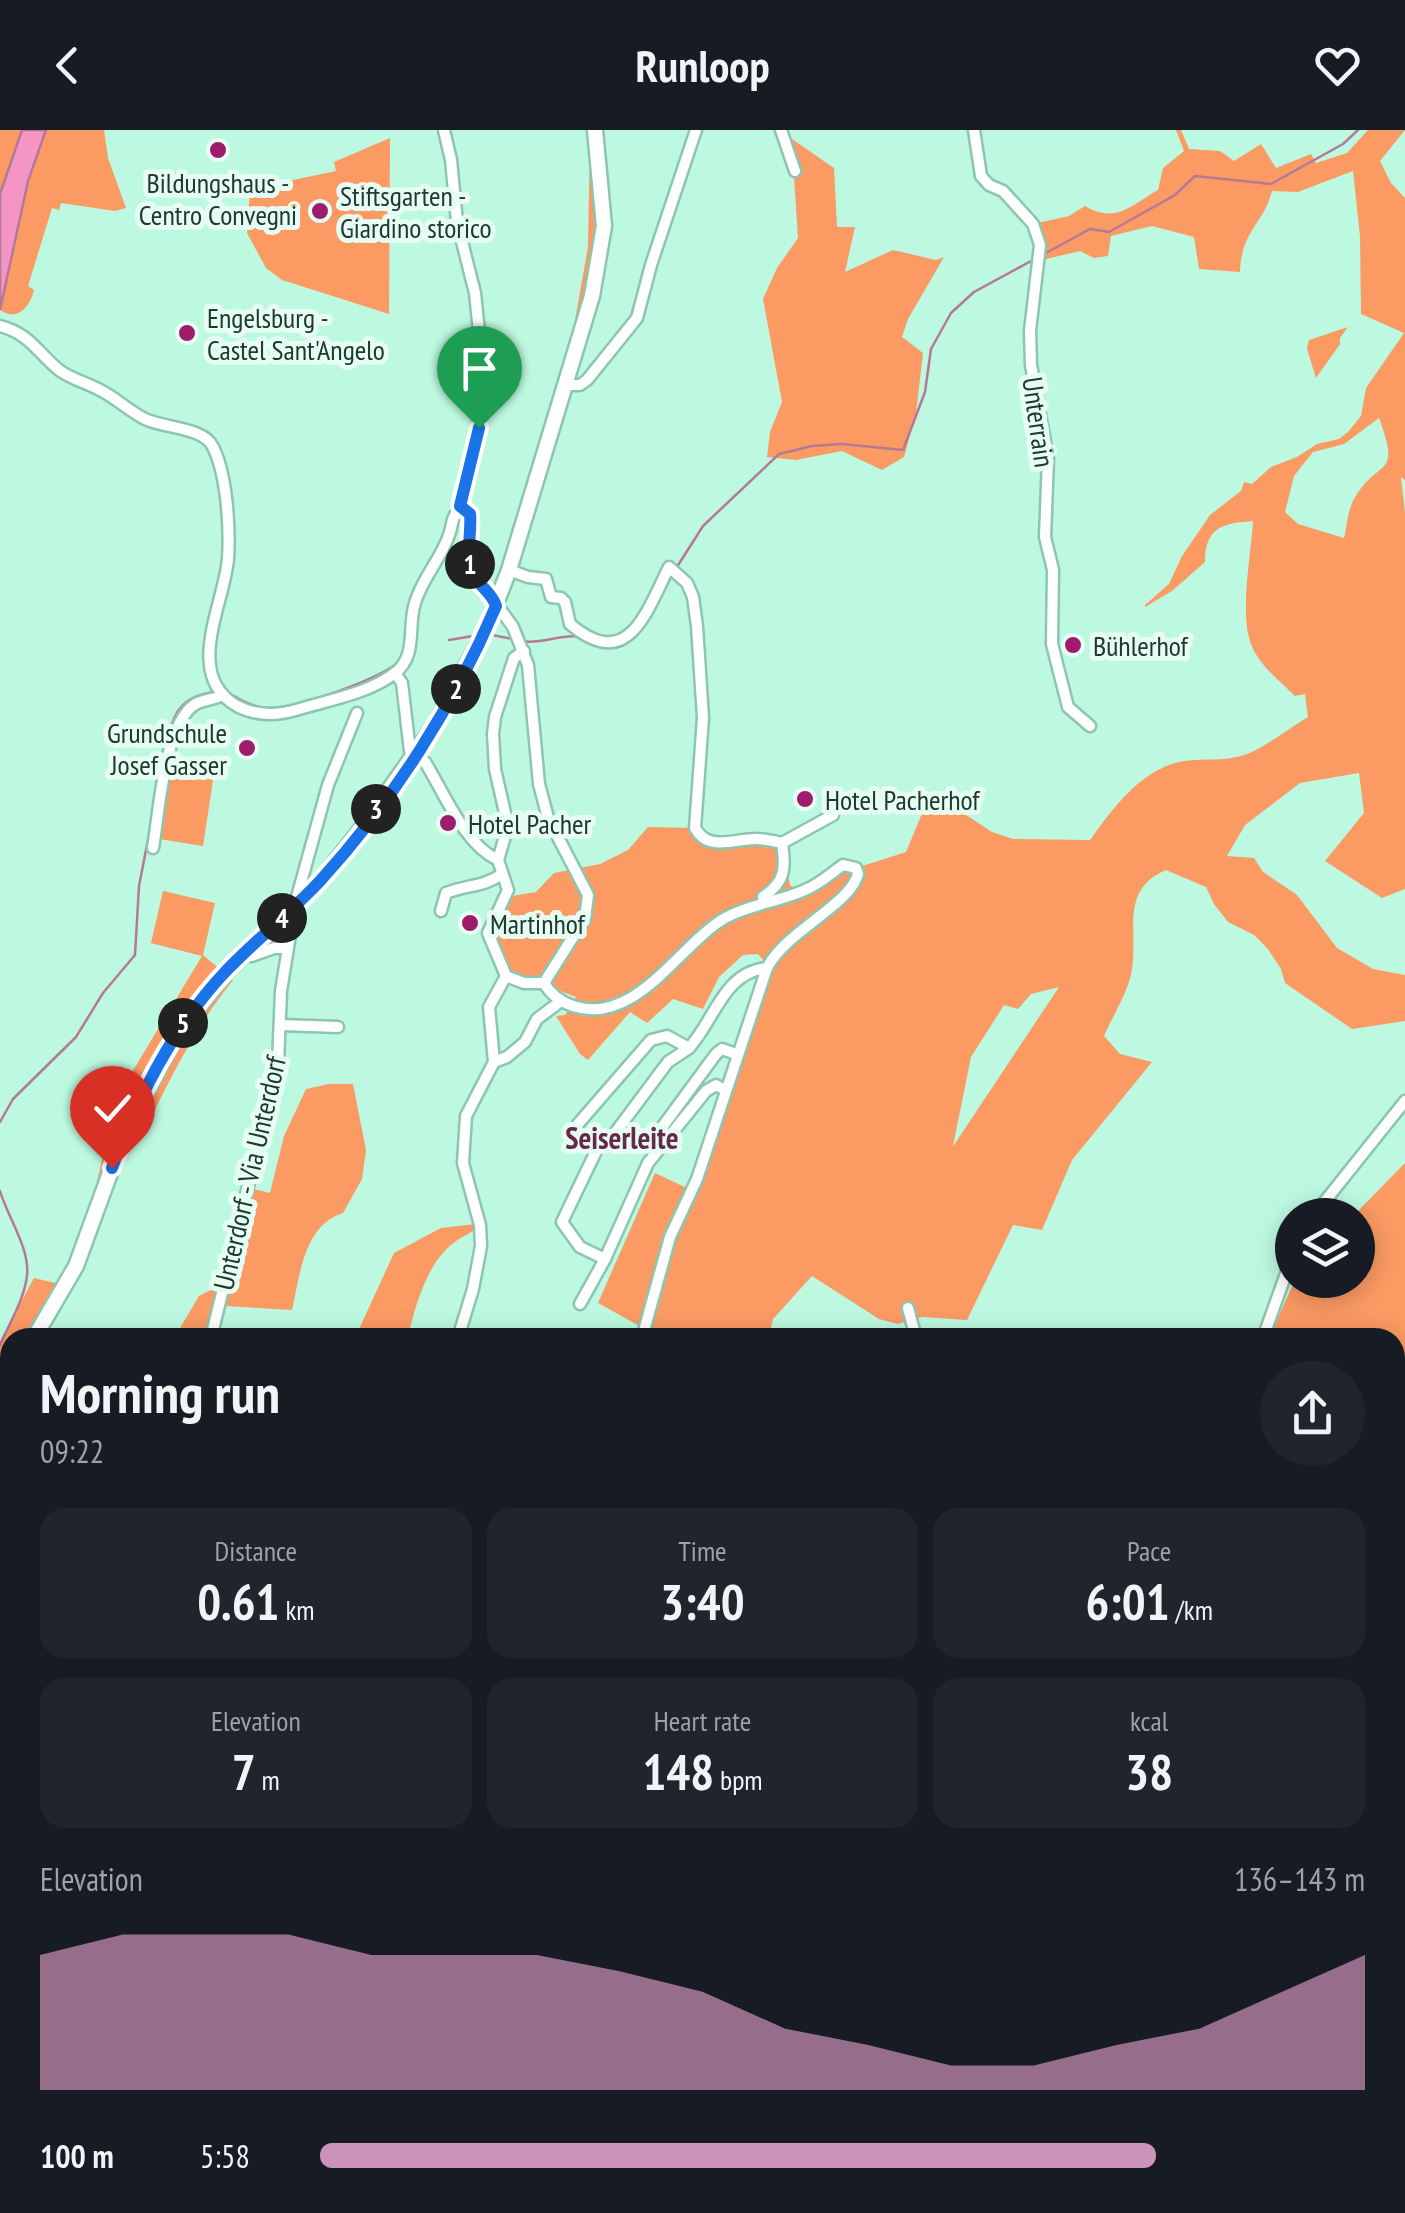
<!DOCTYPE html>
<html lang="en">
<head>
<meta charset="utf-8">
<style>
	:root { --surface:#171b24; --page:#20242c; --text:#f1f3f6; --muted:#9ea1a6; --accent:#cc92b8 }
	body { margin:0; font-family:"PT Sans Narrow",sans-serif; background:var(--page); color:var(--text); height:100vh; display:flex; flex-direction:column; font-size:38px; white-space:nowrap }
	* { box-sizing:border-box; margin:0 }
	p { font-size:32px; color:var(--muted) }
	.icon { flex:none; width:55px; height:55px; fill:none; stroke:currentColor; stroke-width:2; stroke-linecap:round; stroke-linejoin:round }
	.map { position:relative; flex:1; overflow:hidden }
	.sheet { position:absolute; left:0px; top:1198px; width:1405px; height:888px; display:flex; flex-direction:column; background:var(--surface); border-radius:30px 30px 0 0; box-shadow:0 5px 25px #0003 }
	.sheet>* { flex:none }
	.controls { position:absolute; left:1275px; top:1068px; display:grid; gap:20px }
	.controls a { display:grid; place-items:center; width:100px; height:100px; border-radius:50%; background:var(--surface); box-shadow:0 5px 25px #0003; font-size:50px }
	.pin { position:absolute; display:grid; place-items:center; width:85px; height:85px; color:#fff; margin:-102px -42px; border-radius:50% 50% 50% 0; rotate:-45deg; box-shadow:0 0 10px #0007 }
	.pin .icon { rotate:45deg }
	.km { position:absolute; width:50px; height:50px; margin:-25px; border-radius:50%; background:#222; color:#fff; font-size:28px; line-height:50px; text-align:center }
	.round { display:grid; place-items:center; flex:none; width:105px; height:105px; border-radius:52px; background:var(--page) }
	.overview { display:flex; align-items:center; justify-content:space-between; height:170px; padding:0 40px }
	h1 { font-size:55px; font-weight:700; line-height:75px }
	.stats { display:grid; grid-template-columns:repeat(3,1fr); gap:15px; height:170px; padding:10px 40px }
	.stats div { display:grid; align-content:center; border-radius:25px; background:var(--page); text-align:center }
	.stats b { font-size:50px; font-weight:700 }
	.stats small { font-size:28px; font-weight:400 }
	.stats p { font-size:28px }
	.chart { height:280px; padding:20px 40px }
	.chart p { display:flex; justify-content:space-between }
	.chart svg { width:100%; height:180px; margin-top:10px; fill:var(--accent); opacity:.7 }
	ul { padding:0 40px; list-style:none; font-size:32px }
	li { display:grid; grid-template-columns:160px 120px 1fr; align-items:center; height:75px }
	li i { height:25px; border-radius:12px; background:var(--accent) }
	header { display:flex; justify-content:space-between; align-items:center; height:130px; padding:0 40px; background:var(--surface); font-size:45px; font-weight:700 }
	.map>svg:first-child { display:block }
</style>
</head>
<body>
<header><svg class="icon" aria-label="back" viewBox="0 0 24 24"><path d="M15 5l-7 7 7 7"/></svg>Runloop<svg class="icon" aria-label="heart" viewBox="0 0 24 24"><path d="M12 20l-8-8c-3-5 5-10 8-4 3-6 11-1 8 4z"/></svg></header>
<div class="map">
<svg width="1405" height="2083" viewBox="0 0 1405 2083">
	<rect width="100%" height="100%" fill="#bdf9e1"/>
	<g fill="#fb9a63" fill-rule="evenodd">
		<path d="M0 0H22L0 64Z"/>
		<path d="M46 0H104L108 28 126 78 115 81 61 73 59 80 52 78 28 156 34 160C30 177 17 192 0 180L28 51Z"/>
		<path d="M779 0 834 38 837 97H855L845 142 893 120 936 130 944 127 908 189 902 207 923 223 916 283 904 327 882 340 842 321 796 330 767 327 770 302 782 272 763 169 777 138 798 108 794 47Z"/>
		<path d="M1176 0H1181L1189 19 1220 21 1234 31 1261 14 1276 38 1311 24 1316 33 1347 23 1368 0H1405L1380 31 1391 53 1405 68V350L1401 347 1405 383V759L1382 768 1325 731 1364 683 1359 643 1300 653 1245 695 1227 726 1254 728 1263 742 1297 765 1337 818 1373 839 1405 845V891L1352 899 1285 853 1281 839 1268 819 1254 805 1228 792 1214 774 1206 757 1166 740C1120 760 1138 798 1132 839 1129 861 1113 885 1104 906L1120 924 1152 932 1072 1030 1042 1100 1013 1095 967 1190 922 1187 898 1194 879 1189 812 1146 773 1189 769 1207H642L645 1199 598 1173 655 1043 691 1060 771 839 758 824 743 825 719 847 703 879 673 869 647 893 630 882 588 930 580 924 556 886 565 885 576 867 506 840 488 797 507 767 536 762 554 743 600 734 628 720 648 697 695 698 700 708 782 713 790 755 801 762 838 738H856L906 722 931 662 992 702 1013 709 1090 710C1113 678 1142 638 1184 631 1205 628 1226 632 1247 624 1268 615 1288 599 1308 587L1305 564 1295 566C1279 550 1257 534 1250 511 1240 480 1251 425 1253 391 1222 393 1205 398 1205 432L1172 461 1145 477V475L1169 454 1182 426 1210 385 1241 361 1244 352 1252 354 1271 337 1297 327 1317 314 1339 309 1348 302 1361 286 1366 258 1404 203 1361 184 1360 106 1353 41 1298 62 1272 61C1263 95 1241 101 1240 142L1199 139 1194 107 1152 96 1111 106 1108 126 1094 128 1080 121 1038 131 1033 94 1069 86 1085 76C1116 94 1130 76 1158 60L1163 38 1184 21ZM1379 288C1402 350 1378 327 1354 369 1348 379 1347 396 1344 408L1298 394 1285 382 1294 346 1313 322 1344 314ZM1059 857 954 1015 953 1016 971 927 1004 875 1018 879 1031 864Z"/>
		<path d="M590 2C593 28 598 55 599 81 599 139 579 196 564 252L588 117Z"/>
		<path d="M390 8 389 184 282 150 266 138 247 103 250 59 336 41 334 32Z"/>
		<path d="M1348 197 1340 208V214L1316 248 1307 219 1309 210Z"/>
		<path d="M171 631 215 637 203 716 159 709Z"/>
		<path d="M163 761 215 773 203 825 233 850C193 900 170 950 141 1007L122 999 92 1072 117 967 202 826 151 813Z"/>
		<path d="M329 954H353L366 1020 362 1049 343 1083C304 1095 300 1145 292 1180L226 1176 216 1207 174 1208 199 1166 219 1156 245 1057 270 1063 284 1006 306 959Z"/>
		<path d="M1405 1033V1880L1398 1900 1405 1915V1945L1395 1947V1208L1269 1207 1295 1150H1358V1085H1354Z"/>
		<path d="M483 1093C473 1103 461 1106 451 1115 426 1136 415 1177 408 1207L355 1208 394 1123 441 1098Z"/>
		<path d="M34 1148 60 1154 30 1207 10 1208V1243L0 1260V1211Z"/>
		<path d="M10 1877V1977L0 2019V1916Z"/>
		<path d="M957 2075H1047L1055 2083H1017L994 2077 993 2083H958Z"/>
	</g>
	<g fill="#f595c5" stroke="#b57998" stroke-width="2.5">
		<path d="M22 0H46L28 51 0 180V64Z"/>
		<path d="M0 1537 10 1551V1877L0 1916Z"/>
	</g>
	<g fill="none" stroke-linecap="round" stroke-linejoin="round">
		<g stroke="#b57998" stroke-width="2.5">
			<path d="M1044 124 1090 99 1109 102 1175 65 1195 46 1271 54 1343 14 1358 0"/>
			<path d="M675 440 703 396 779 324 812 316 842 314 903 320 925 262 931 219 951 183 974 162 1033 130"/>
			<path d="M663 462 671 447"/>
			<path d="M492 505 513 509"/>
			<path d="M449 510 479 505"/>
			<path d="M521 511C542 515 561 503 582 507"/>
			<path d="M602 516C617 520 625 517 634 506"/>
			<path d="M234 566C246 573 258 579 272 578 300 577 382 549 401 530"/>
			<path d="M168 608C174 579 185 566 214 562"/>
			<path d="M0 992 13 969 76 907 103 863 135 825 139 756 152 689"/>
			<path d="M0 1061C8 1088 30 1118 27 1146 24 1170 9 1194 0 1215"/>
			<path d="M0 1280 5 1286 10 1319"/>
		</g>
		<g stroke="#8cc6b0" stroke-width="15">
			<g id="minor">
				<path d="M444 0 451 30 457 92 475 163 485 259 461 379"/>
				<path d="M781 0 795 41"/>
				<path d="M974 0 981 46 989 55 1003 61 1033 94 1040 115 1030 201 1031 235 1048 328 1045 407 1053 440 1052 514 1068 577 1090 596"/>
				<path d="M0 196C29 203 38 223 59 240 71 249 87 253 100 260 116 268 129 281 145 289 163 298 204 297 213 317 227 345 230 398 228 429 224 475 183 545 237 576 256 586 275 586 296 580 328 570 368 564 395 543 418 525 407 497 415 473 422 448 441 429 449 405 453 394 451 386 461 379"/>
				<path d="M565 255H580L587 250 637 188 651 135 696 0"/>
				<path d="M461 379 470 384V437L513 497 528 535 539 654 548 688 588 765 585 788 544 853"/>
				<path d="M509 440 528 447 546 449 551 467 561 468 565 472 570 494C628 543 646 483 669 437L687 453 693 467 697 496 703 588 695 698C708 722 733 709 756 709 765 709 773 711 782 713"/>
				<path d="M395 543 402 553 410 621"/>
				<path d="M425 632C445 664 464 714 498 730"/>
				<path d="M153 718C159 683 164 596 194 575 203 569 214 570 223 565"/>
				<path d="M297 767 328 655 357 583"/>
				<path d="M764 771 763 767C785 752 786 739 782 713L833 685"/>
				<path d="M441 781 446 763C466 755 484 757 502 744"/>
				<path d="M246 822 252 826 274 818H286"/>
				<path d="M506 846 524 853H544"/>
				<path d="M544 853C551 865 561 872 573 876 635 897 680 814 725 788 750 774 779 772 805 760 820 754 830 744 843 735L856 738 858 744C851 774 785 802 767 838L697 1049 670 1107 642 1208"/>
				<path d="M281 895 338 897"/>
				<path d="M689 918C715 890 723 842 767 838"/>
				<path d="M494 932 507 927 525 912 537 889 561 871"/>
				<path d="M578 994 651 910 667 906 689 918 668 932 612 1007"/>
				<path d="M600 1013 562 1092 580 1117 605 1129 648 1033 706 961 716 955 725 960"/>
				<path d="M649 1015 716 924 722 919 736 924"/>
				<path d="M1314 1085 1405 971"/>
				<path d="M580 1174 605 1129"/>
				<path d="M908 1178 916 1208"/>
				<path d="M211 1208 278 934 281 861 292 793"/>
				<path d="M458 1208 473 1159 481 1116 480 1095 463 1033 466 986 494 932 489 877 506 846 488 803 508 760 498 730 508 696 495 639 493 604 495 587 514 528 524 521"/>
				<path d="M1263 1208 1292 1127"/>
				<path d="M1105 2075 1111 2083"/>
			</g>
		</g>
		<g stroke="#8cc6b0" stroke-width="19">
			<g id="major">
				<path d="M34 1208 76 1136 124 1005 177 903 225 843 321 750 360 701 435 595 486 499 509 440 592 166 604 96 595 0"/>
				<path d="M0 1261 10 1245"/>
			</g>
		</g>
		<use href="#minor" stroke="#fff" stroke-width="10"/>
		<use href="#major" stroke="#fff" stroke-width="14"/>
	</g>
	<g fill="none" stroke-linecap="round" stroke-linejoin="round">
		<g stroke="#fff" stroke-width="20">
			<path id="route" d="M112 1038C138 966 173 897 226 841 256 810 290 783 320 751 393 671 454 575 496 476 492 462 478 456 472 442 465 424 472 403 470 384L460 376 479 298"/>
		</g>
		<use href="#route" stroke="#1a73e8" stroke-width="12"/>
	</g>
	<g fill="#9f1c6c" stroke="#e6fdf3" stroke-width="4">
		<circle cx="218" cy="20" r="10"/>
		<circle cx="320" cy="81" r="10"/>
		<circle cx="187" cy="203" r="10"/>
		<circle cx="1073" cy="515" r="10"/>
		<circle cx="247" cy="618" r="10"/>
		<circle cx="805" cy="669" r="10"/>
		<circle cx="448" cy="693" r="10"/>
		<circle cx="470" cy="793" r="10"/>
	</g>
	<g text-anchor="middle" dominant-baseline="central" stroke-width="10" stroke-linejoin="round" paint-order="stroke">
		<g font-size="28" fill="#20382f" stroke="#e6fdf3" text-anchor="start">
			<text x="218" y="52" text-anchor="middle">Bildungshaus -<tspan x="218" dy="32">Centro Convegni</tspan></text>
			<text x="340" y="65">Stiftsgarten -<tspan x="340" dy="32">Giardino storico</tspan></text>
			<text x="207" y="187">Engelsburg -<tspan x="207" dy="32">Castel Sant'Angelo</tspan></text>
			<text x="1093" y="515">Bühlerhof</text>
			<text x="227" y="602" text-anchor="end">Grundschule<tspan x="227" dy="32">Josef Gasser</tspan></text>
			<text x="825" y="669">Hotel Pacherhof</text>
			<text x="468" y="693">Hotel Pacher</text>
			<text x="490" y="793">Martinhof</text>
		</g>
		<g font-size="28" fill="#20382f" stroke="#e6fdf3">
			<text transform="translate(1039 292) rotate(82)">Unterrain</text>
			<text transform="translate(249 1043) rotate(-77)">Unterdorf - Via Unterdorf</text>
		</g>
		<g font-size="30" font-weight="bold" fill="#67284a" stroke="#e6fdf3">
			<text x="622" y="1007">Seiserleite</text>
		</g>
	</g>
</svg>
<div class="controls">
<a><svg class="icon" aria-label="layers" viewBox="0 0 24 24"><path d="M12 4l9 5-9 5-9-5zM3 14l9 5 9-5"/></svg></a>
</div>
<div class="pin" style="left:479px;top:298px;background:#1e9e55"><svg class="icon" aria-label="arrive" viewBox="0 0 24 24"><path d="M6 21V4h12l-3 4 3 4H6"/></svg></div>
<div class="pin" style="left:112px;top:1038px;background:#d93025"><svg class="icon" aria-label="check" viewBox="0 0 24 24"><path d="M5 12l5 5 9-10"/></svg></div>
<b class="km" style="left:470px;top:434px">1</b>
<b class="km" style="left:456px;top:559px">2</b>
<b class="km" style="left:376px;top:679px">3</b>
<b class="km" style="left:282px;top:788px">4</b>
<b class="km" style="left:183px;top:893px">5</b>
<section class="sheet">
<div class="overview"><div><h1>Morning run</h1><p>09:22</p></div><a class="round"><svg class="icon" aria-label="share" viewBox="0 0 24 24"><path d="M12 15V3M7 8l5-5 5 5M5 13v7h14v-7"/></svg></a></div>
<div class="stats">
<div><p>Distance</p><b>0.61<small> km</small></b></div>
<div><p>Time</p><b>3:40</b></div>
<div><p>Pace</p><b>6:01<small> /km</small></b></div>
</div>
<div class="stats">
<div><p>Elevation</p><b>7<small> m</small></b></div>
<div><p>Heart rate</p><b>148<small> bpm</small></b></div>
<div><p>kcal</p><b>38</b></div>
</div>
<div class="chart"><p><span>Elevation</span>136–143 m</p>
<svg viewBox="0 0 160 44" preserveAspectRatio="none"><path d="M0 44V11L10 6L20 6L30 6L40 11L50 11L60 11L70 15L80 20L90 29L100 33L110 38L120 38L130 33L140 29L150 20L160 11V44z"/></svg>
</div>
<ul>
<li><b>100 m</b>5:58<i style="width:80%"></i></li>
</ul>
</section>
</div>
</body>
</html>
